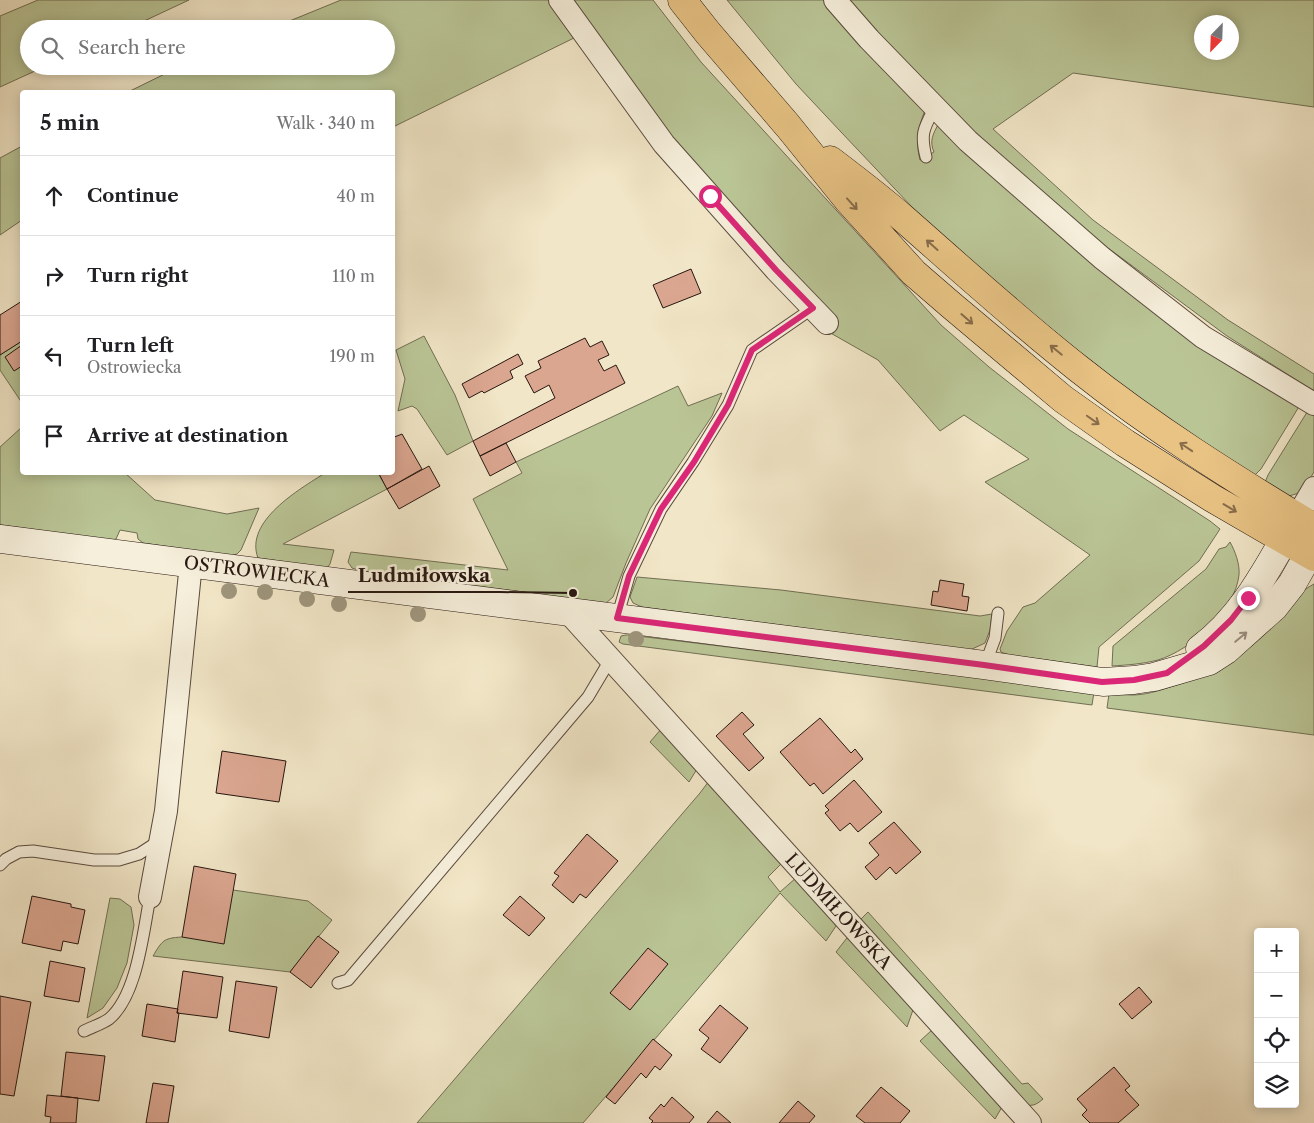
<!DOCTYPE html>
<meta charset="utf-8">
<style>
body{margin:0;font-family:"Libre Caslon Text",serif;background:#f2f2f2;color:#202124}
.controls{position:absolute;right:15px;bottom:15px;display:grid;overflow:hidden;border-radius:5px;box-shadow:0 2px 12px #0003}
.controls button{width:45px;height:45px;display:grid;place-items:center;padding:0;border:0;border-bottom:1px solid #e0e0e0;background:#fff;color:#202124;font:25px sans-serif}
.compass{position:absolute;left:1194px;top:15px;width:45px;height:45px;border-radius:50%;background:#fff;box-shadow:0 2px 12px #0003;rotate:203deg}
.stop{position:absolute;width:15px;height:15px;margin:-11px;border:4px solid #db2777;border-radius:50%;background:#fff}
.stop.end{background:#db2777;border-color:#fff;box-shadow:0 1px 5px #0008}
.list{margin:0;padding:0;list-style:none}
h2{display:flex;justify-content:space-between;align-items:center;height:65px;margin:0;padding:0 20px;font-size:21px}
h2 small{font-size:16px;font-weight:400;color:#757577}
.list li{display:grid;grid-template-columns:32px 1fr auto;gap:15px;align-items:center;box-sizing:border-box;height:80px;padding:0 20px;border-top:1px solid #e0e0e0}
.list b{display:block;font-size:19px;white-space:nowrap}
.list p{margin:0;font-size:16px;white-space:nowrap;color:#757577}
.list em{font-size:16px;font-style:normal;color:#757577}
.icon{flex:none;width:28px;height:28px;fill:none;stroke:currentColor;stroke-width:2;stroke-linecap:round;stroke-linejoin:round}
.map{position:relative;flex:none;width:1314px;height:1123px;overflow:hidden}
.search{position:absolute;background:#fff;box-shadow:0 2px 12px #0003;left:20px;top:20px;width:375px;height:55px;display:flex;align-items:center;gap:12px;box-sizing:border-box;padding:0 18px;border-radius:28px;color:#757577;font-size:19px}
.panel{position:absolute;background:#fff;box-shadow:0 2px 12px #0003;left:20px;top:90px;width:375px;height:385px;border-radius:5px}
.map>svg:first-child{display:block}
</style>
<div class="map">
<svg width="1314" height="1123" viewBox="0 0 1314 1123">
<rect width="100%" height="100%" fill="#f1e6c7"/>
<filter id="stains"><feTurbulence type="fractalNoise" baseFrequency=".004" numOctaves="4"/><feColorMatrix values="0 0 0 0 .2 0 0 0 0 .09 0 0 0 0 .02 0 0 0 .5 -.17"/></filter>
<radialGradient id="worn" r=".72"><stop offset=".6" stop-color="#630" stop-opacity="0"/><stop offset="1" stop-color="#630" stop-opacity=".3"/></radialGradient>
<path fill="#bac596" stroke="#706e53" fill-rule="evenodd" d="M38,0H189L127,29H29V66H46L0,87V16Z
M341,0H552L578,36L393,127L392,92H128L181,66H386V29H270Z
M569,0H653L701,62L941,325L989,367L1068,429L1210,521L1220,529L1199,561L1099,647L1097,667L1009,655L1001,652L1000,649L1007,631L1023,607L1035,603L1090,555L985,482L1029,459L964,415L940,431L878,360L820,327L645,105Z
M727,0H824L925,110C918,129 915,140 920,160L934,152C929,141 933,134 939,123L1300,405L1261,469L1255,475L1171,422L1110,376L971,264L912,207L841,132L796,84Z
M849,0H1314V107L1073,73L993,129L1093,220L1228,320L1314,374V391L1227,336L1104,245L995,152L872,28ZM1202,22H1232V52H1202Z
M22,146V220L0,235V158Z
M424,336L455,395L473,441L447,455L417,409L412,406L398,411L405,379L396,350Z
M22,341V403L0,370V355Z
M678,386L688,406L722,393L712,416L650,509L626,563L613,597L606,603L361,571L352,568L348,562L351,552L508,570L473,499L522,473L516,462Z
M1309,409L1314,413V472L1306,485L1299,493L1289,496L1263,487L1268,475Z
M22,427V472L125,473L155,500L227,514L259,508L241,550L237,554L231,556L143,543L138,539L137,533L120,530L116,539L111,540L0,525V447Z
M325,473H378L387,489L283,544L334,550L330,564L327,568L258,558C244,521 300,489 325,473Z
M1230,542C1235,551 1240,564 1239,575C1235,611 1191,650 1158,660C1143,664 1127,665 1112,666L1113,646L1206,569L1219,549L1226,547Z
M637,577L781,590L980,616L992,614L990,630L985,643L970,650L642,607L633,603L630,597Z
M1314,584V735L1107,708L1109,694C1117,694 1125,695 1132,695C1145,695 1158,691 1170,687C1213,675 1243,657 1274,625C1287,612 1297,592 1314,584Z
M626,635H630L1094,692L1092,705L623,644L619,642L621,636Z
M662,728L697,769L689,782L650,742Z
M709,781L782,863L768,877L780,892L797,877L838,923L826,941L780,893L583,1123H417L700,793Z
M233,890L308,901L332,920L290,972L153,956C162,941 163,938 182,937Z
M110,898L120,899L131,907L134,925L127,963L117,988L103,1008L87,1018Z
M868,912L1022,1084L1028,1083L1043,1099C1035,1106 1031,1107 1021,1103L858,922Z
M850,934L914,1007L907,1027L836,952Z
M933,1029L1002,1107L995,1119L920,1041Z"/>
<path fill="#dba690" stroke="#271610" d="M691,269L701,293L663,308L653,285Z
M22,301V341L0,355V315Z
M585,338L590,347L602,341L609,355L598,360L604,371L616,365L625,383L480,456L473,441L555,398L549,385L534,393L525,376L541,368L538,361Z
M22,345V366L14,371L5,357Z
M518,354L523,364L510,371L513,378L484,393L482,391L469,398L462,384Z
M402,434L422,469L387,489L378,472H392V438Z
M506,443L516,462L490,476L480,456Z
M429,466L440,486L399,509L387,489Z
M940,580L964,584L962,596L969,597L967,611L931,605L933,591L938,592Z
M742,712L754,725L743,734L764,758L749,771L716,736Z
M820,718L851,753L855,749L863,759L823,794L814,783L810,786L780,752Z
M222,751L286,761L279,802L216,793Z
M854,780L882,812L858,832L850,823L840,831L825,813L829,810L825,806Z
M894,822L921,852L896,874L890,867L876,880L865,867L879,855L869,843Z
M587,834L618,861L586,898L580,894L573,903L552,885L559,876L554,873Z
M194,866L236,874L224,944L182,937Z
M32,896L71,904V907L85,910L78,944L63,941L61,951L22,943Z
M520,896L545,918L529,936L503,915Z
M318,936L339,952L311,988L290,972Z
M648,948L668,964L630,1010L610,993Z
M50,961L85,968L79,1002L44,996Z
M183,971L223,977L217,1018L177,1013Z
M236,981L277,987L269,1038L229,1031Z
M1139,987L1152,1002L1132,1019L1119,1004Z
M0,996L31,1002L14,1096L0,1094Z
M147,1004L178,1009L177,1013H179L175,1042L142,1036Z
M720,1005L748,1028L720,1063L701,1049L709,1038L699,1030Z
M653,1039L672,1055L660,1070L655,1066L646,1078L641,1073L615,1104L606,1097Z
M66,1052L105,1056L99,1101L61,1096Z
M1114,1067L1130,1086L1125,1090L1139,1105L1118,1123H1090L1082,1115L1087,1110L1077,1099Z
M153,1083L174,1086L168,1123H146Z
M881,1087L910,1111L900,1123H865L856,1116Z
M47,1095L78,1098L76,1123H50L51,1117L45,1116Z
M672,1097L694,1117L689,1123H651L653,1121L649,1118L661,1104L664,1107Z
M798,1101L815,1116L809,1123H779Z
M717,1111L731,1123H707Z"/>
<g fill="none" stroke-linecap="round" stroke-linejoin="round">
<defs>
<path id="lane" d="M926,157C920,133 924,128 935,107
M617,618L629,576L661,509L693,462L728,405L752,350L813,308
M985,665L995,638L998,613
M0,865L6,859L19,852L33,851L94,860H119L139,854L159,841
M338,983L348,980L588,697L610,660
M84,1031C92,1027 102,1024 109,1019C137,996 143,933 150,897"/>
<g id="street">
<path d="M560,0L664,144L776,270L827,323"/>
<path d="M835,0L869,39L968,141L1102,258L1203,337L1314,404"/>
<path d="M1297,517L1314,488"/>
<path id="s1" d="M567,611L1030,1123"/>
<path d="M150,897L166,811L191,563"/>
</g>
<g id="secondary">
<path id="s2" d="M0,539L984,665L1103,682L1134,680L1154,677L1209,661L1226,650L1274,607L1292,584L1314,545"/>
<path d="M1200,649C1244,617 1269,565 1296,519"/>
</g>
<path id="primary" d="M682,0L708,33L788,126L847,199L914,273L951,305L1063,399L1125,443L1212,498L1314,557
M830,160C855,179 880,198 904,219C962,270 1018,321 1079,369C1153,428 1233,478 1314,527"/>
</defs>
<use href="#lane" stroke="#5a4a3e" stroke-width="13"/>
<use href="#street" stroke="#5a4a3e" stroke-width="24"/>
<use href="#secondary" stroke="#271610" stroke-width="29"/>
<use href="#primary" stroke="#271610" stroke-width="29"/>
<use href="#lane" stroke="#f6efdb" stroke-width="11"/>
<use href="#street" stroke="#f6efdb" stroke-width="22"/>
<use href="#secondary" stroke="#f6efdb" stroke-width="28"/>
<use href="#primary" stroke="#e8c384" stroke-width="28"/>
</g>
<g fill="#9e957c">
<circle cx="229" cy="591" r="8"/>
<circle cx="265" cy="592" r="8"/>
<circle cx="307" cy="599" r="8"/>
<circle cx="339" cy="604" r="8"/>
<circle cx="418" cy="614" r="8"/>
<circle cx="636" cy="639" r="8"/>
</g>
<defs><path id="oneway-shaft" d="M-6 0H5M1.5-3L5.5 0L1.5 3" fill="none" stroke-width="1.6" stroke-linecap="round" stroke-linejoin="round" transform="scale(1.25)"/></defs>
<g stroke="#886c4a">
<use href="#oneway-shaft" transform="translate(852 204) rotate(48)"/>
<use href="#oneway-shaft" transform="translate(932 245) rotate(-138)"/>
<use href="#oneway-shaft" transform="translate(967 319) rotate(41)"/>
<use href="#oneway-shaft" transform="translate(1056 350) rotate(-141)"/>
<use href="#oneway-shaft" transform="translate(1093 420) rotate(35)"/>
<use href="#oneway-shaft" transform="translate(1186 447) rotate(-146)"/>
<use href="#oneway-shaft" transform="translate(1230 508) rotate(31)"/>
</g>
<use stroke="#998d80" href="#oneway-shaft" transform="translate(1241 637) rotate(-40)"/>
<g fill="none" stroke-linecap="round" stroke-linejoin="round">
<path stroke="#db2777" stroke-width="6" d="M710,196L776,270L813,308L752,350L728,405L694,462L661,509L629,576L617,618L984,665L1102,682L1134,680L1167,673L1204,646L1231,620L1248,598"/>
</g>
<g text-anchor="middle" dominant-baseline="central" stroke-width="5" stroke-linejoin="round" paint-order="stroke">
<g font-size="18" fill="#271610" stroke="#f6efdb">
<text stroke="none"><textPath href="#s2" startOffset="259">OSTROWIECKA</textPath></text>
<text stroke="none"><textPath href="#s1" startOffset="405">LUDMIŁOWSKA</textPath></text>
</g>
</g>
<path fill="none" stroke="#271610" stroke-width="2" d="M573 593L500 592H348"/>
<circle fill="#271610" stroke="#f6efdb" stroke-width="2" cx="573" cy="593" r="5"/>
<g font-size="19" text-anchor="middle" font-weight="bold" fill="#271610" stroke="#f6efdb" stroke-width="5" stroke-linejoin="round" paint-order="stroke">
<text x="424" y="582">Ludmiłowska</text>
</g>
<rect width="100%" height="100%" filter="url(#stains)"/>
<rect width="100%" height="100%" fill="url(#worn)"/>
</svg>
<div class="controls">
<button>+</button>
<button>−</button>
<button><svg class="icon" aria-label="locate" viewBox="0 0 24 24"><circle cx="12" cy="12" r="6"/><path d="M12 2v4M12 18v4M2 12h4M18 12h4"/></svg></button>
<button><svg class="icon" aria-label="layers" viewBox="0 0 24 24"><path d="M12 4l9 5-9 5-9-5zM3 14l9 5 9-5"/></svg></button>
</div>
<svg class="compass" viewBox="-18 -18 36 36"><path d="M0-13l5 13h-10z" fill="#e53935"/><path d="M0 13l5-13h-10z" fill="#757577"/></svg>
<div class="stop" style="left:710px;top:196px"></div>
<div class="stop end" style="left:1248px;top:598px"></div>
<div class="search"><svg class="icon" aria-label="search" viewBox="0 0 24 24"><circle cx="10" cy="10" r="6"/><path d="M15 15l6 6"/></svg>Search here</div>
<section class="panel">
<h2>5 min<small>Walk · 340 m</small></h2>
<ul class="list">
<li><svg class="icon" aria-label="ahead" viewBox="0 0 24 24"><path d="M12 20V5M6 11l6-6 6 6"/></svg><div><b>Continue</b></div><em>40 m</em></li>
<li><svg class="icon" aria-label="right" viewBox="0 0 24 24"><path d="M7 20v-9h11M14 6l5 5-5 5"/></svg><div><b>Turn right</b></div><em>110 m</em></li>
<li><svg class="icon" aria-label="left" viewBox="0 0 24 24"><path d="M17 20v-9H6M10 6l-5 5 5 5"/></svg><div><b>Turn left</b><p>Ostrowiecka</p></div><em>190 m</em></li>
<li><svg class="icon" aria-label="arrive" viewBox="0 0 24 24"><path d="M6 21V4h12l-3 4 3 4H6"/></svg><div><b>Arrive at destination</b></div></li>
</ul>
</section>
</div>
